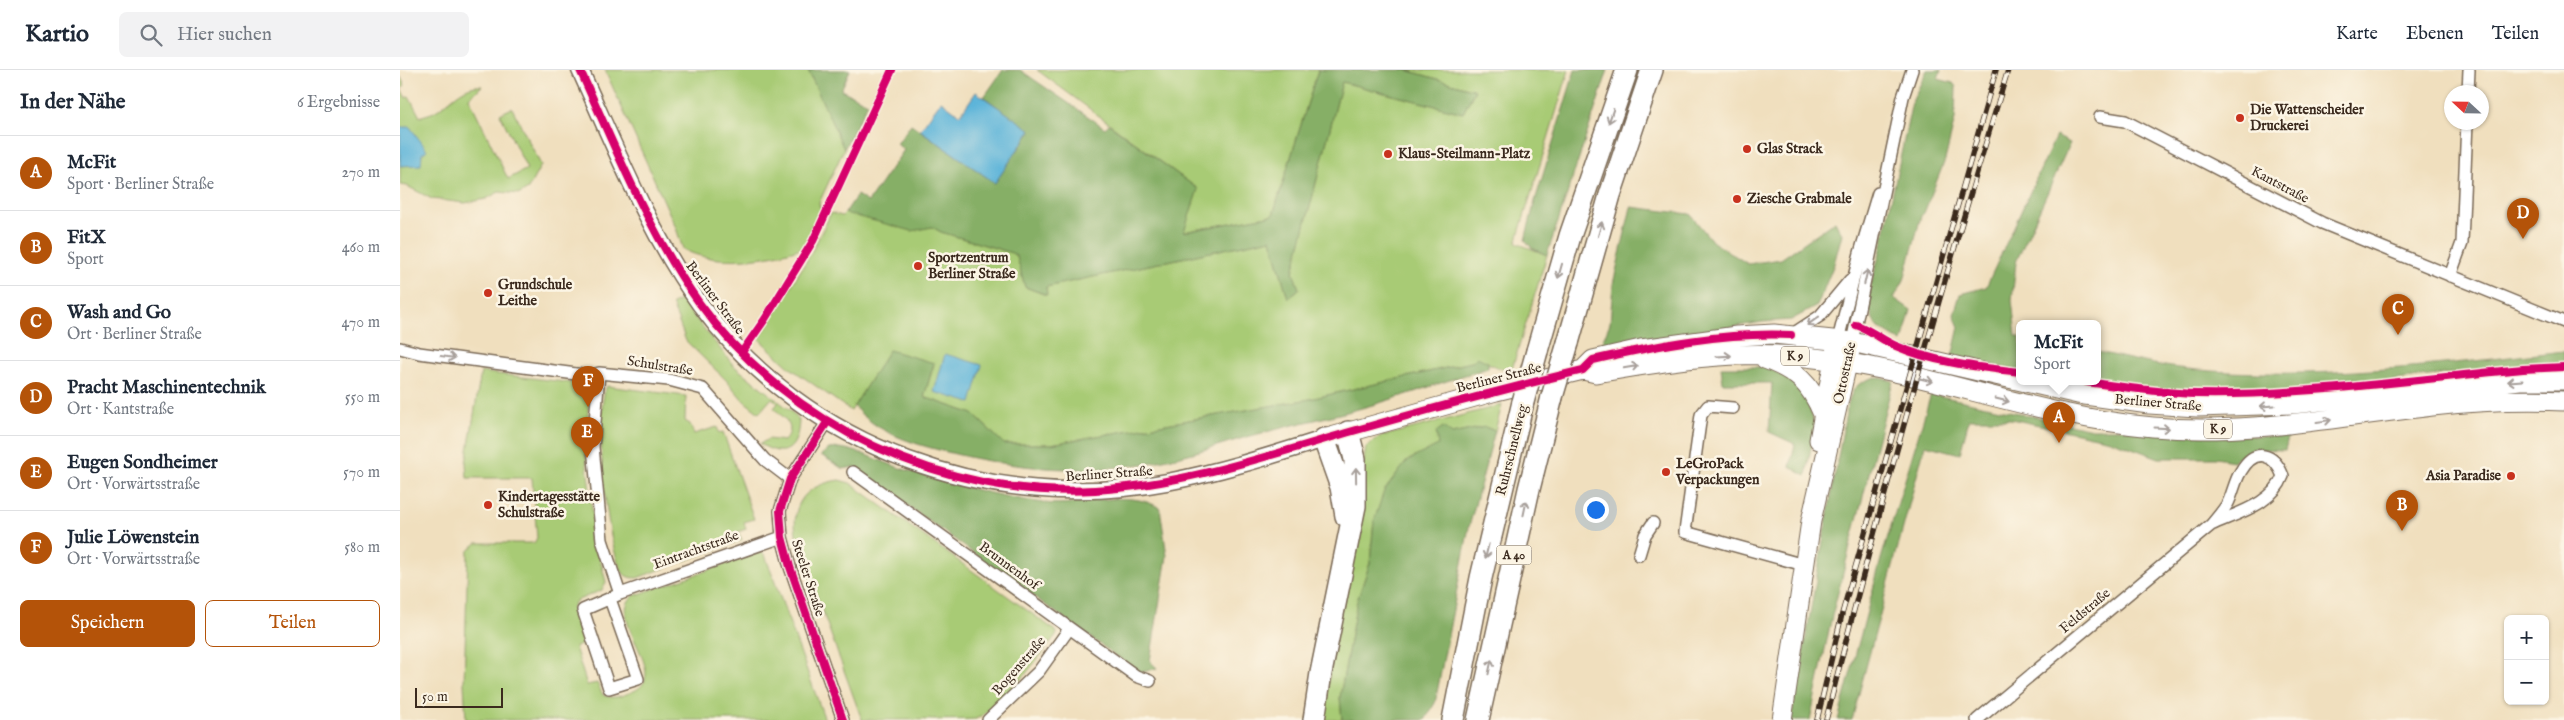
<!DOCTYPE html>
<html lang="de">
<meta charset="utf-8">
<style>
body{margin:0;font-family:"IM FELL English",serif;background:#f2f2f3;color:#1f2937}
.controls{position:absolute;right:15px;bottom:15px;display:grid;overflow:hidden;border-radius:8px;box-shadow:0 1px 4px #0004}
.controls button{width:45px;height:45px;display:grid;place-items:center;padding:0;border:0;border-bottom:1px solid #e0e1e3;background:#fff;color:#1f2937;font:25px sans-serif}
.compass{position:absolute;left:2044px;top:15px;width:45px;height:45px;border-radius:50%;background:#fff;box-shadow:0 1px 4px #0004;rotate:292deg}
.scale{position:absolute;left:15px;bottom:12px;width:88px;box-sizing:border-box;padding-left:5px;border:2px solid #3b2a1e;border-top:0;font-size:14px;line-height:18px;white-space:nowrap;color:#3b2a1e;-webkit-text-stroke:4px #fcf5e5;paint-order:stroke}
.you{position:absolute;left:1195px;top:439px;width:18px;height:18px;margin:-12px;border:4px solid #fff;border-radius:50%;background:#1a73e8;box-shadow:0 0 0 8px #1a73e833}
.badge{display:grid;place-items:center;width:32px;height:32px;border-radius:50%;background:#b45309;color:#fff;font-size:16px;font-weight:700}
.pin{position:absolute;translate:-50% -41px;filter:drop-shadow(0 1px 2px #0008)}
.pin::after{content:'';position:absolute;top:26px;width:18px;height:15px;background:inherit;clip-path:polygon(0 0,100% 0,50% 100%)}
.popup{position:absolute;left:1616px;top:250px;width:85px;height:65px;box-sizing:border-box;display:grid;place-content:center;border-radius:8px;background:#fff;filter:drop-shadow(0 1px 4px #0005);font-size:16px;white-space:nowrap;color:#747a83}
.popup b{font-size:19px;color:#1f2937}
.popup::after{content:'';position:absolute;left:50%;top:100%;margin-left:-10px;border:10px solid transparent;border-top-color:#fff}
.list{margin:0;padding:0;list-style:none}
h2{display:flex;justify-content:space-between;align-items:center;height:65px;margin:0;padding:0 20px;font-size:21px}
h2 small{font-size:16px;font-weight:400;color:#747a83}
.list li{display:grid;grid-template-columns:32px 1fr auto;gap:15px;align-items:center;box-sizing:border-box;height:75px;padding:0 20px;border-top:1px solid #e0e1e3}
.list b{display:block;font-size:19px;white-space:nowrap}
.list p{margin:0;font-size:16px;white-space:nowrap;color:#747a83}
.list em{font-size:16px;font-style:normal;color:#747a83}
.actions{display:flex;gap:10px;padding:15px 20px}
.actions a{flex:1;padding:11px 0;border:1px solid #b45309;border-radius:8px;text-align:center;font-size:18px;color:#b45309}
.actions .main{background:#b45309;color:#fff}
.icon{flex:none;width:28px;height:28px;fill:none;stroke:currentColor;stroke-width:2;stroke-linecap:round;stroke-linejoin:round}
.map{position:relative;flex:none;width:2164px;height:650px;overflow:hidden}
header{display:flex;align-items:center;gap:30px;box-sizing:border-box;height:70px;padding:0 25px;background:#fff;border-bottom:1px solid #e0e1e3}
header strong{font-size:24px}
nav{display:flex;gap:28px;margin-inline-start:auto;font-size:18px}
.search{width:350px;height:45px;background:#f2f2f3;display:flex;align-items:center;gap:12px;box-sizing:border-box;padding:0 18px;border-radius:8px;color:#747a83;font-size:19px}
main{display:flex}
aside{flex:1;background:#fff}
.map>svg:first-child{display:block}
</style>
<header>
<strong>Kartio</strong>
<div class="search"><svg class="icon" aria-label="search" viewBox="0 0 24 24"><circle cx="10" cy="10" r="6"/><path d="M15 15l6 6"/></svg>Hier suchen</div>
<nav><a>Karte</a><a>Ebenen</a><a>Teilen</a></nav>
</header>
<main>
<aside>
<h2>In der Nähe<small>6 Ergebnisse</small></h2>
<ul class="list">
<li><span class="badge">A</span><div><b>McFit</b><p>Sport · Berliner Straße</p></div><em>270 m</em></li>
<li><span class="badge">B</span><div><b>FitX</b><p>Sport</p></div><em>460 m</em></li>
<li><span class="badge">C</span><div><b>Wash and Go</b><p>Ort · Berliner Straße</p></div><em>470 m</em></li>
<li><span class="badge">D</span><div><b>Pracht Maschinentechnik</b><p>Ort · Kantstraße</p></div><em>550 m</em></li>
<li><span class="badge">E</span><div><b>Eugen Sondheimer</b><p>Ort · Vorwärtsstraße</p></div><em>570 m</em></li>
<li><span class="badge">F</span><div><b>Julie Löwenstein</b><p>Ort · Vorwärtsstraße</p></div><em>580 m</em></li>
</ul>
<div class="actions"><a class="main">Speichern</a><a>Teilen</a></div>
</aside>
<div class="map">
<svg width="2164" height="650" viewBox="0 0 2164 650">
<rect width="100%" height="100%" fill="#fcf5e5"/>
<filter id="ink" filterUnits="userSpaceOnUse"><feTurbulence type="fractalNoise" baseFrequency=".02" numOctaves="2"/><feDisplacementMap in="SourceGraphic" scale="10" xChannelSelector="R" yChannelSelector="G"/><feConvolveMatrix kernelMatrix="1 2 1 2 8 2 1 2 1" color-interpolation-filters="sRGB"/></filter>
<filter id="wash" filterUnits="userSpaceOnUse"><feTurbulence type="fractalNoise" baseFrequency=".0096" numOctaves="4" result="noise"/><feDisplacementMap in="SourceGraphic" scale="20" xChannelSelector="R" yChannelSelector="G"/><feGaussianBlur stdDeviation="1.12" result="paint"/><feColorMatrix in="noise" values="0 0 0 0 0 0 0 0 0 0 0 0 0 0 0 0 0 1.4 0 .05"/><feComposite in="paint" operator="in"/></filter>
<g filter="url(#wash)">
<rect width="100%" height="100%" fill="#f0dfbe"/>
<path fill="#a8cb74" stroke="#727a49" d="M205,0H408L444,79L419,133L421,141L404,177C371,189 314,197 283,179L276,158Z
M637,0H918L873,145L783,162L798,119Z
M1006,0H1169L1116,173L1147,185L1112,299L1099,298L1077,288L1072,292L910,329L651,374H604L573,344L524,327L534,294L489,280L451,341L389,297L359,269L410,185L431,143L442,146L445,143L532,157L541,162L612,183L617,187L625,217L646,225V217L871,169L888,228L899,219L893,202L942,12L1063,43L1075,20Z
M0,6L5,16L1,19L6,28L9,26L20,47C24,45 30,44 34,42C50,33 62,14 82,16L69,28L108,109L127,99L100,44L112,38L141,95L128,119L120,124L99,122L86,129L65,133L32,129L7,116L0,115Z
M281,230L334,296L391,341L399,350C398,378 387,390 360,374L368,369L384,371C398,356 384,349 374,338L378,333L372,328L359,343L344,331L326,310L286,271L272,234Z
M81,302L190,315L185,378L196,473L206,512L202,520L176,531L172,538L184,574L175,577L187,615L197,613L203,625C213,629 219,627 229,623C277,607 204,551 233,526L361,482L365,485L425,650H66L64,613L68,482L76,473H134L137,468L132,408H67L66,393Z
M207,316L286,326L285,351L290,354L294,364L317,357L319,363L323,362L354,449L344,452L346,459L338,462L342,470L237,508C231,508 226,507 223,503C206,478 193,341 207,316Z
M1102,335L1095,361L1085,357L1052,364L1039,375L1007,391L974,451L970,493L957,531L940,627L942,650H922L966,377L979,367Z
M439,410L450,413L656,561L657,564C635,591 608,632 576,649C568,650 479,650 462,650L398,474C389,438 401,416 439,410Z"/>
<path fill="#86af66" stroke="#606c42" d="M408,0H450L441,20L468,33L444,79Z
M603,0H620L705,58L709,54L798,119L784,162L873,145L918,0H1006L1075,20L1063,43L942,12L893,202L899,219L888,228L871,169L646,217L647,225L625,217L617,187L612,183L541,162L532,157L512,161L445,143L457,125L468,132L504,80L497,74L511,54L595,113L631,61L584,27Z
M1175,0H1208L1147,185L1132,178L1125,170L1135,131Z
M1527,0H1541L1538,9L1553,13L1556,17L1555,49L1545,90L1524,143L1521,146L1504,210L1494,228L1511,240L1502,272L1476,256L1466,232L1481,179L1512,32Z
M1656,66L1670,73L1616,192L1612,230L1616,266L1620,267V301L1552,287L1559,257L1554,245L1560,224L1586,217Z
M1231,137L1290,144L1313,172L1348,194L1381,189L1435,151L1442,164L1434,194L1417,236L1391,250L1363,252L1249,270L1201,275L1210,253L1213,214Z
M489,280L534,293L524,327L573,344L604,374H651L910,329L1072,292L1077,287L1088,292V298C1050,309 1014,323 976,334C940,345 903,352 866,362C833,370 801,382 768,389C695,406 619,400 547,382C514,374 476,363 454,336Z
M2164,281V293L2085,299L1933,318L1795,328L1683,312H1698V282C1727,288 1757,296 1787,299C1915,311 2037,295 2164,281Z
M1321,297H1368L1404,320L1415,355L1406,406L1390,397L1395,374L1369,362L1372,313H1323Z
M1476,307L1493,311L1432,546L1410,650H1391L1447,337C1453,317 1456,313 1476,307Z
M1531,324L1692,359H1724L1772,364L1888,367L1885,380L1851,379L1834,391L1815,388H1759L1710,370L1611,349H1569L1560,384L1525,375L1452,650H1438L1481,489Z
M1043,357L1052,364L1085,357L1095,361L1069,457L1035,633L1025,650H942L940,627L957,531L970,493L974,451L984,421L1007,391L1038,375L1036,362Z
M439,378C455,379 483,392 500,398C548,413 595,426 644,433C681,438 726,417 760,438L767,486L750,591L757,598L740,603L454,397L443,399L421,385L429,379Z"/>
<path fill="#5cb4d9" stroke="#4c6f7c" d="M576,22L631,60L595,113L520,60L541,31L560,45Z
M0,57H10L27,80L22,84L21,95L0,96Z
M545,284L582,295L571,333L534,322Z"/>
</g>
<g filter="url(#ink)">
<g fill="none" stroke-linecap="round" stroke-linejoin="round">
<defs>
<path id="minor" d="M2068,22L2069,0
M1700,47L1725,51L1922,153L2164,252
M2050,206L2062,173L2067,52
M1391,265L1420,246L1450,210
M1438,270L1460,183L1478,123
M1452,272L1503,27L1512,0
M0,278L19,283L191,306L199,303L269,310L303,319L365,390L390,409
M199,303L193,377L202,470L220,524
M1333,338L1308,336L1301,345L1285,462L1404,495
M428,351L390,409L380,441L382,467L390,497L443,650
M453,402L736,606L750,611
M1239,485L1245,465L1253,453
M210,529L238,609L209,618L183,540L220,524L382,467
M588,650L639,601L669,559
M1577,650L1811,455C1817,448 1823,441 1828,433C1833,423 1835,410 1841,401C1855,377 1874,383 1883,406C1873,434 1837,443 1811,455"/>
<path id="secondary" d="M180,0C216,79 249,163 300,234C405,379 593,445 767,412C820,402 873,385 924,369"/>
<path id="primary" d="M1365,289C1397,301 1410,313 1423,344
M1183,300L1193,290L1241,279L1337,266L1374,264L1452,272L1678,324L1749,334L1797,337L1892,334L2120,310H2164
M924,369L1096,321L1183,300L1196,303C1265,291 1336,279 1406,287C1523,299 1635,347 1753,357C1847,365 1938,347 2032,336C2076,331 2120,329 2164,331
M1419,370L1436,279
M1382,650L1411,451L1450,281"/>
<path id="motorway" d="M1168,273L1210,125L1252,0
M1137,281L1170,166L1227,0
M924,369L941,417L946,446
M914,650L921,603L955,436V389L948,362
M1053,650L1081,508L1123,332
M1078,650L1129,419L1152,327"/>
</defs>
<use href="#minor" stroke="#7a6956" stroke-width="14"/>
<use href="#secondary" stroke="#7a6956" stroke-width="19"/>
<use href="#primary" stroke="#7a6956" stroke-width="21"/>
<use href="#motorway" stroke="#7a6956" stroke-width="24"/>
<use href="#minor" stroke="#fff" stroke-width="11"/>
<use href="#secondary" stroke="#fff" stroke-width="16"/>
<use href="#primary" stroke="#fff" stroke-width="19"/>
<use href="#motorway" stroke="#fff" stroke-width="21"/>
<defs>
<path id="rail" d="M1417,650L1442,544L1596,0
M1426,650C1480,432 1542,215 1608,0"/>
</defs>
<use href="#rail" stroke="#3b2a1e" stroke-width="5.5"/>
<use href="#rail" stroke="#fcf5e5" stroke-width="4" stroke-dasharray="11" stroke-linecap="butt"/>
<defs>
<path id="motorway-bridge" d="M1152,327L1168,273
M1123,332L1137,281"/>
</defs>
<use href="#motorway-bridge" stroke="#7a6956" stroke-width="24" stroke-linecap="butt"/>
<use href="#motorway-bridge" stroke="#fff" stroke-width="21"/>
<defs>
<path id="cycleway" d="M180,0C216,79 249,163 300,234C389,356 544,429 695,420C782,415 864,387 946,363C1025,340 1104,319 1183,300L1193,290C1258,275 1324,262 1391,265
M1456,255C1470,259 1481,270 1496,276C1535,293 1578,297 1620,302
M342,282L365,249L413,171L492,0
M1687,312C1723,317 1760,323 1797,324C1905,326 2015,309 2123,299L2164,297
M428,351L390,409L380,441L382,467L390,497L443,650"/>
</defs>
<use href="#cycleway" stroke="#fcf5e5" stroke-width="11"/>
<use href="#cycleway" stroke="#d6006c" stroke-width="8"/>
</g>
<defs><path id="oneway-shaft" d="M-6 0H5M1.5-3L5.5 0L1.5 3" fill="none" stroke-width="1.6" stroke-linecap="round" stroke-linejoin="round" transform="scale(1.25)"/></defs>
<g stroke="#a79f9a">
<use href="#oneway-shaft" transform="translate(1211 46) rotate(109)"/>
<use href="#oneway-shaft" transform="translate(1200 159) rotate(-74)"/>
<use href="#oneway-shaft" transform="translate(1160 201) rotate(106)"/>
<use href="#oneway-shaft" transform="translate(1466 207) rotate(-77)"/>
<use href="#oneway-shaft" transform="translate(1413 251) rotate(144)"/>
<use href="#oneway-shaft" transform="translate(1324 286) rotate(-3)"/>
<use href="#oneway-shaft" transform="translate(48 287) rotate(8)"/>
<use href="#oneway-shaft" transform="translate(1231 297) rotate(-10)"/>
<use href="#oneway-shaft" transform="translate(1526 310) rotate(14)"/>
<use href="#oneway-shaft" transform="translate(2115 311) rotate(176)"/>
<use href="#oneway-shaft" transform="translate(1602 330) rotate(14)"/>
<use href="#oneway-shaft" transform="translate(1867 336) rotate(176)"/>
<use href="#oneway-shaft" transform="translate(1924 351) rotate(-8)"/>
<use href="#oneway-shaft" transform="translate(1762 358) rotate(3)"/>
<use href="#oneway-shaft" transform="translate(956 405) rotate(-91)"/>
<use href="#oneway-shaft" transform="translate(1125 438) rotate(-78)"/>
<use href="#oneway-shaft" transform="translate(1087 481) rotate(103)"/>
<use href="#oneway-shaft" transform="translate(1090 597) rotate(-78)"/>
</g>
</g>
<g fill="#c8321e" stroke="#fcf5e5" stroke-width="2">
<circle cx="1840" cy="48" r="5"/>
<circle cx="1347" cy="79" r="5"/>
<circle cx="988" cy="84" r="5"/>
<circle cx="1337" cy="129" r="5"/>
<circle cx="518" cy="196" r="5"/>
<circle cx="88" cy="223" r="5"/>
<circle cx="1266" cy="402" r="5"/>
<circle cx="2111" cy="406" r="5"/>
<circle cx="88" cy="435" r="5"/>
</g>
<g text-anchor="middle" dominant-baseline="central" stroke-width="5" stroke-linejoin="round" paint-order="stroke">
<g fill="#fcf5e5" stroke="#75675a" stroke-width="1">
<rect x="1381" y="276.5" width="28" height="19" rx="4"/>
<rect x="1804" y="349.5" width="28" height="19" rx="4"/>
<rect x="1096.5" y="475.5" width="35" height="19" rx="4"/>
</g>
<g font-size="12" font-weight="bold" fill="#3b2a1e">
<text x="1395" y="286">K 9</text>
<text x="1818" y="359">K 9</text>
<text x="1114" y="485">A 40</text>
</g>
<g font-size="14" font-weight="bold" fill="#3b2a1e" stroke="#fcf5e5" text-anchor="start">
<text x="1850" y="40">Die Wattenscheider<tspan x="1850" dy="16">Druckerei</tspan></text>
<text x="1357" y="79">Glas Strack</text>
<text x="998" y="84">Klaus-Steilmann-Platz</text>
<text x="1347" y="129">Ziesche Grabmale</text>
<text x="528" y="188">Sportzentrum<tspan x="528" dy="16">Berliner Straße</tspan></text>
<text x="98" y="215">Grundschule<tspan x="98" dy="16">Leithe</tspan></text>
<text x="1276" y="394">LeGroPack<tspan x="1276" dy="16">Verpackungen</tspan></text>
<text x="2101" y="406" text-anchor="end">Asia Paradise</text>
<text x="98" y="427">Kindertagesstätte<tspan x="98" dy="16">Schulstraße</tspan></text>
</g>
<g font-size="14" fill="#3b2a1e" stroke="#fcf5e5">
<text transform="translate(1880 115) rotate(28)">Kantstraße</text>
<text transform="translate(315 228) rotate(53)">Berliner Straße</text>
<text transform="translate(260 296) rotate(9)">Schulstraße</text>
<text transform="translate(1445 303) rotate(-78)">Ottostraße</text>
<text transform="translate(1099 308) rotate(-14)">Berliner Straße</text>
<text transform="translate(1758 333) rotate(5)">Berliner Straße</text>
<text transform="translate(1112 380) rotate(-76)">Ruhrschnellweg</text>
<text transform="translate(709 404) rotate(-4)">Berliner Straße</text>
<text transform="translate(296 480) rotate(-20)">Eintrachtstraße</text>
<text transform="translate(609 496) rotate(36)">Brunnenhof</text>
<text transform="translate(408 508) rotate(72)">Steeler Straße</text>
<text transform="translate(1685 541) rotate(-40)">Feldstraße</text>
<text transform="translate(619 596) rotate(-49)">Bogenstraße</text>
</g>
</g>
</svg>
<div class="controls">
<button>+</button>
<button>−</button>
</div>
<svg class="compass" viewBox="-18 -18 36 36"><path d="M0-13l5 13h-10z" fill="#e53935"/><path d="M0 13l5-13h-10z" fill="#747a83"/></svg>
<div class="scale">50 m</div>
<div class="you"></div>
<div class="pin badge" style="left:1659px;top:373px">A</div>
<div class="popup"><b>McFit</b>Sport</div>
<div class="pin badge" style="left:2002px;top:461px">B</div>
<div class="pin badge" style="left:1998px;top:265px">C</div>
<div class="pin badge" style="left:2123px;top:169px">D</div>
<div class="pin badge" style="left:187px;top:388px">E</div>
<div class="pin badge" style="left:188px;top:337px">F</div>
</div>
</main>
